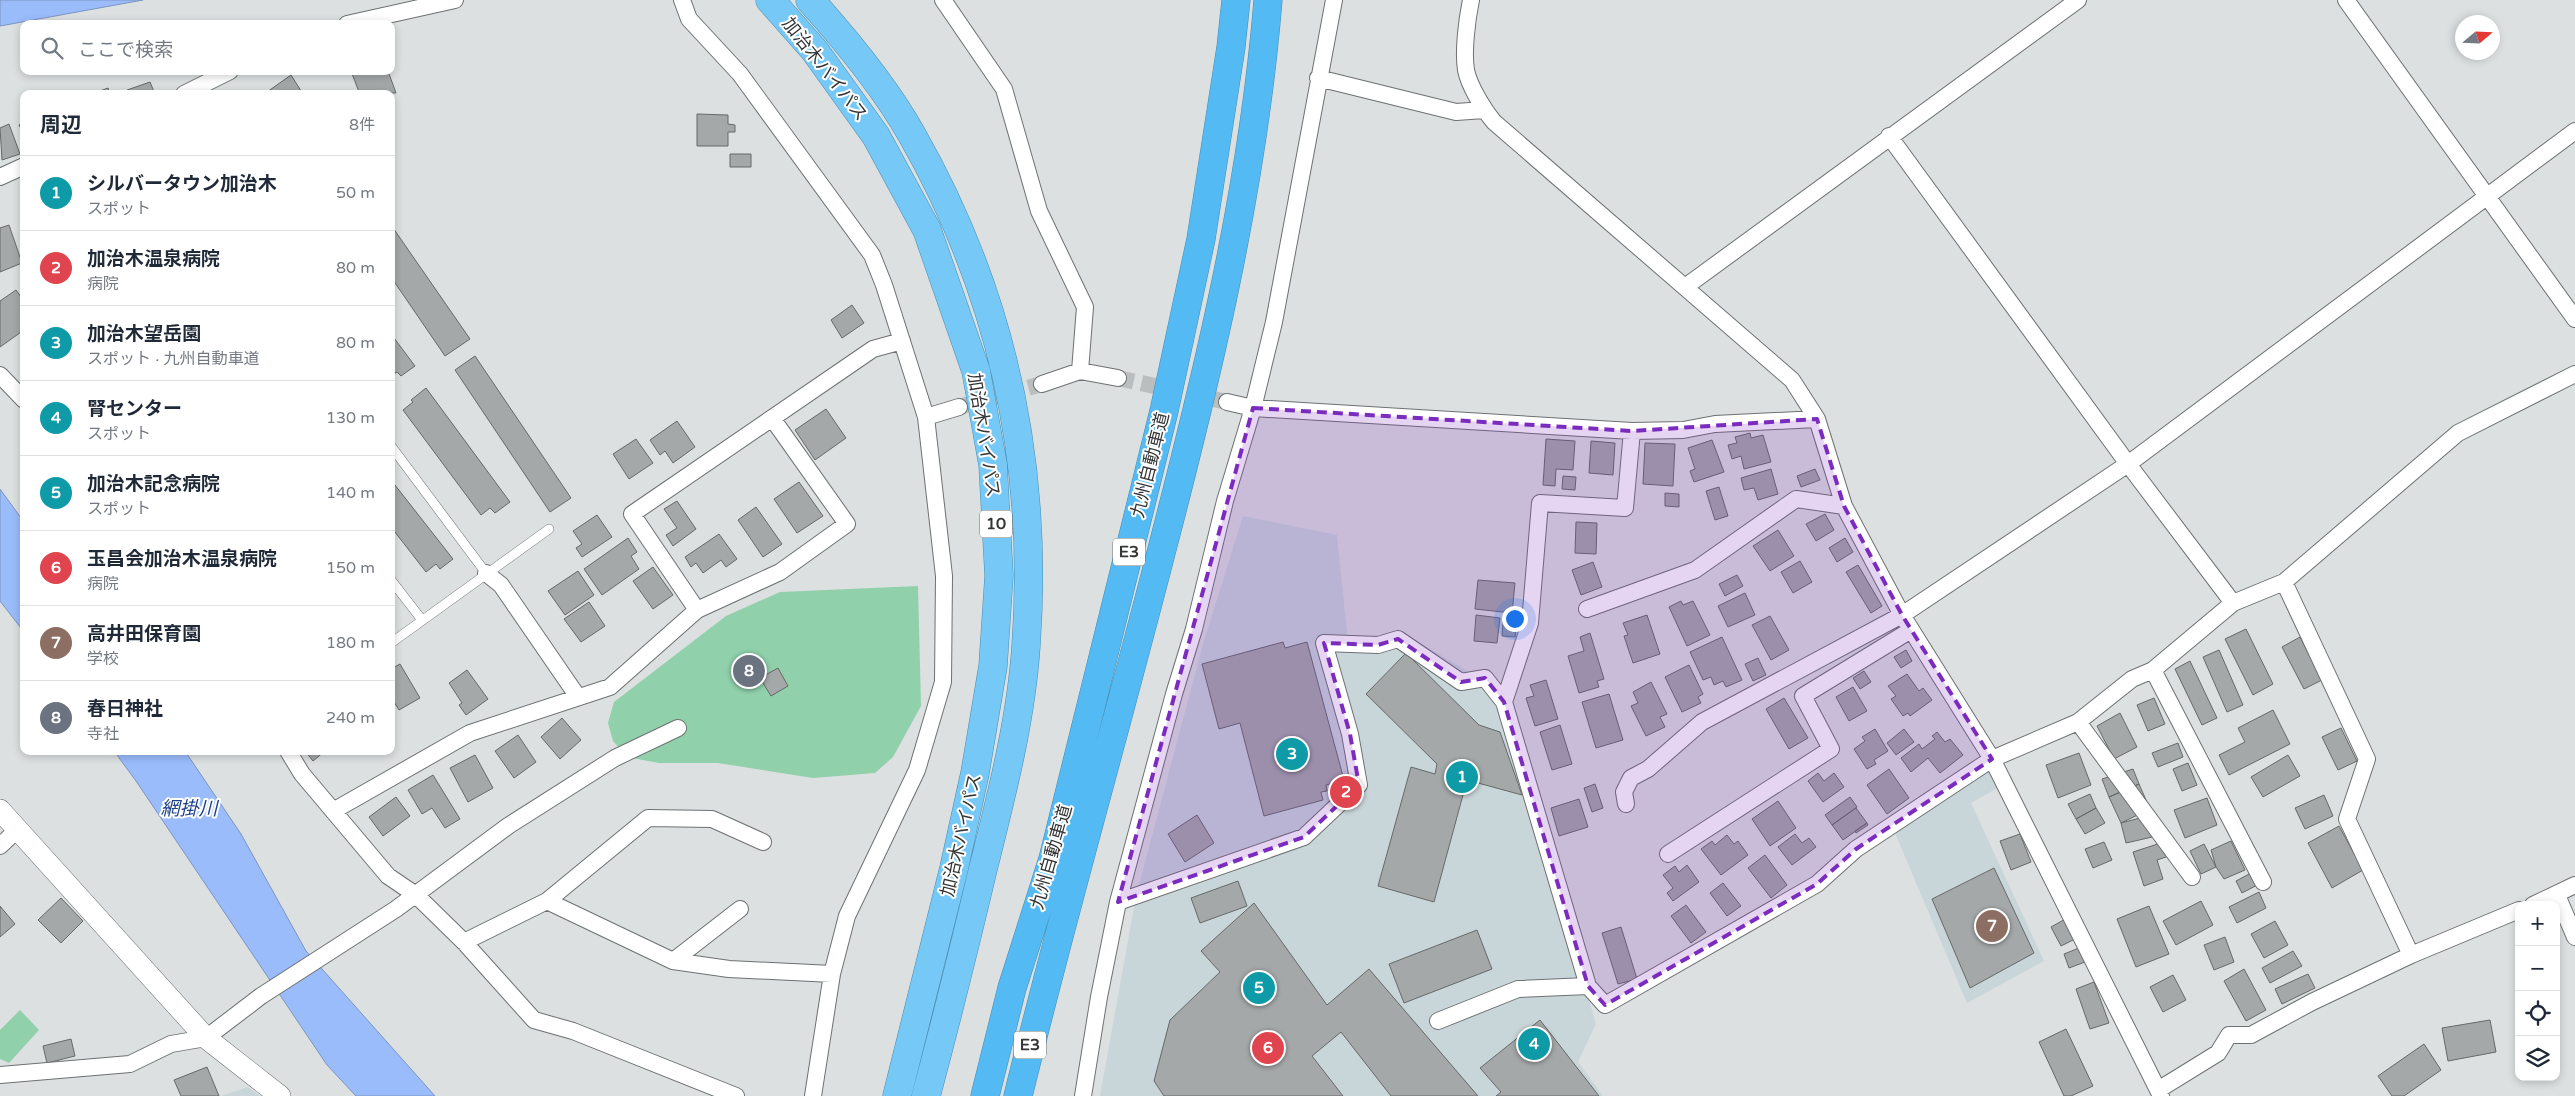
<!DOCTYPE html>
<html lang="ja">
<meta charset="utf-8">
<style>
body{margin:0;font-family:"Varela Round","Noto Sans JP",sans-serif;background:#f6f6f7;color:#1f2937}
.controls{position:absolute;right:15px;bottom:15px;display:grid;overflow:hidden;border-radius:10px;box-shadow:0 2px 8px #0003}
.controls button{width:45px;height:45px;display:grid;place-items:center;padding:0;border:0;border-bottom:1px solid #e0e1e3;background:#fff;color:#1f2937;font:25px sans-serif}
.compass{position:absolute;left:2455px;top:15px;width:45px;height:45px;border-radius:50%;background:#fff;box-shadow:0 2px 8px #0003;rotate:71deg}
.you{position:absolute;left:1514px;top:618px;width:18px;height:18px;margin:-12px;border:4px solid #fff;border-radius:50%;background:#1a73e8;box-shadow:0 0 0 8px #1a73e833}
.badge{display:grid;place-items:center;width:32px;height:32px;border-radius:50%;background:#b45309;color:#fff;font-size:16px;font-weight:700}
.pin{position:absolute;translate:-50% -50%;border:2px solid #fff;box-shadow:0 1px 5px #0006}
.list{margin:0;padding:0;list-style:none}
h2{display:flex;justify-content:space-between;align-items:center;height:65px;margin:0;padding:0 20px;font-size:21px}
h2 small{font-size:16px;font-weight:400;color:#747a83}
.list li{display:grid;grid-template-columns:32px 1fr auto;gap:15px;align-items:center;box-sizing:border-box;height:75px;padding:0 20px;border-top:1px solid #e0e1e3}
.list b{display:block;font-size:19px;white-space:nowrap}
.list p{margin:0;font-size:16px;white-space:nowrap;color:#747a83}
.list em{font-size:16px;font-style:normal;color:#747a83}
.icon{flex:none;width:28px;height:28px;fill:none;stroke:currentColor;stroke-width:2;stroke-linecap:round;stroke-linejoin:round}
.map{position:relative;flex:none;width:2575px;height:1096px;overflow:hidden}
.search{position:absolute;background:#fff;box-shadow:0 2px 8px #0003;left:20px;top:20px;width:375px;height:55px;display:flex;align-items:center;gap:12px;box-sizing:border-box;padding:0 18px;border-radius:10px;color:#747a83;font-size:19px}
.panel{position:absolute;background:#fff;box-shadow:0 2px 8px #0003;left:20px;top:90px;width:375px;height:665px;border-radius:10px}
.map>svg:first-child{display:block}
</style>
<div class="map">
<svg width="2575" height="1096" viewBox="0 0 2575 1096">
<rect width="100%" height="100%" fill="#dce0e0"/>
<path fill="#c9d6d9" d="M1243,516L1337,535L1348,643L1415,640L1498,689L1596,1024L1578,1062L1603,1096H1100L1136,896L1203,644Z
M1989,761L2001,786L1971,803L2044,961L1967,1003L1892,826Z
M248,1087L260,1096H221Z"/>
<path fill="#90d0ab" d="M918,586L921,706L893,757L875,773L813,778L718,763H659L627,757L613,741L608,723L614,702L726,616L780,592Z
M20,1010L39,1030L9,1063L0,1059V1030Z"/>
<path fill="#9abcfb" stroke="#7c94c0" d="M0,0H143L0,26Z
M0,489L24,522V632L0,601Z
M114,751H185L241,834L306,951L435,1096H356L327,1065L136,781Z"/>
<path fill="#a4a8a8" stroke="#666968" d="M351,71H388L396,93L359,92Z
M291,75L303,94H268L267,92Z
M150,82L155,94H128L127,90Z
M108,88L110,94H92Z
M697,114L728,115V124L735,125V132H728V146H697Z
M24,122V134L19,125Z
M9,124L20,154L2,160L0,128Z
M730,154H751V167H730Z
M9,225L22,263L0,272V228Z
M391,225L470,339L445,356L391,277Z
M16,290L24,301V330L0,347V301Z
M852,305L864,323L842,338L831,320Z
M391,334L415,366L401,376L397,372L391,376Z
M475,356L571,498L550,512L455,370Z
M426,388L510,502L495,513L490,508L481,515L403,410L413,402L411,400Z
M826,409L846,438L815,460L795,430Z
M677,421L695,447L673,463L665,451L660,455L650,440Z
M1750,433L1751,438L1763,435L1771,462L1744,469L1741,456L1732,459L1728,445L1737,443L1735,437Z
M636,439L653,463L629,479L613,454Z
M1546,439L1575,441L1573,470L1556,469L1555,486L1543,485Z
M1712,440L1724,472L1694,482L1690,471L1695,469L1688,448Z
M1591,441L1615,443L1613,475L1589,473Z
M1645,443L1675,444L1673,486L1643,484Z
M1771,469L1778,494L1758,500L1754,488L1744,490L1741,478Z
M1815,469L1820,480L1801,487L1797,476Z
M1563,476L1576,477L1575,490L1562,489Z
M391,480L453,559L440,569L436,564L426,572L391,527Z
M799,482L823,516L797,533L774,499Z
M1719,487L1728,516L1715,520L1706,491Z
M1665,493L1679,494V507L1665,506Z
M677,501L696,529L673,546L666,535L677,528L664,509Z
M756,507L782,544L763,557L738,520Z
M1825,514L1834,530L1816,541L1806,524Z
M597,515L612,537L582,557L576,548L582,544L573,531Z
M1576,522L1597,523L1596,554L1575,553Z
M1778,530L1794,556L1770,571L1753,546Z
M719,534L737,559L726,567L721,560L703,573L696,563L691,567L685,557Z
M628,538L637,552L631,556L639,569L602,595L584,569Z
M1845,538L1853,552L1837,562L1829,548Z
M1800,561L1812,582L1793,593L1781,572Z
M1593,562L1602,587L1581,595L1572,570Z
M1858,565L1882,606L1871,613L1846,572Z
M653,567L673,595L653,609L633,581Z
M578,571L594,595L565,615L548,591Z
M1737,575L1743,586L1725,596L1719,584Z
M1478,580L1515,583L1512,613L1475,609Z
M1745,593L1755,615L1728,627L1718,606Z
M1681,601L1683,605L1693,601L1710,635L1687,646L1669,607Z
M589,602L605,626L581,642L564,619Z
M1476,615L1500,618L1497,643L1474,641Z
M1647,615L1660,654L1633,663L1624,636L1628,635L1623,623Z
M1770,616L1789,650L1771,660L1752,625Z
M1503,621L1517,623L1515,637L1502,636Z
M2246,629L2273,684L2253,695L2225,639Z
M1590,633L1604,679L1597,681L1599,687L1579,693L1568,656L1584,651L1580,637Z
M1722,637L1742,680L1726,687L1723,681L1714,685L1711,677L1703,680L1690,652Z
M2300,637L2322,680L2304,689L2282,647Z
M1283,642L1285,648L1307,642L1344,780L1326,785L1327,791L1321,792L1323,800L1264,816L1240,723L1219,729L1202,664Z
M1906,650L1912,661L1901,668L1894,657Z
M2219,650L2243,705L2227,712L2203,657Z
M1406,653L1479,725L1500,732L1522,795L1467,780L1434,902L1378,886L1411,767L1435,774L1437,764L1366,694Z
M1758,658L1766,675L1753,681L1745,664Z
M2190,661L2217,718L2202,725L2175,669Z
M400,664L420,698L399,710L391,697V669Z
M1689,665L1703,694L1698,697L1701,703L1682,712L1665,677Z
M778,668L788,686L771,696L760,678Z
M467,670L488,699L466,715L459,705L462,703L449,683Z
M1864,671L1871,682L1860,689L1853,678Z
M1907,674L1919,691L1923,688L1932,700L1910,716L1908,713L1903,716L1891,699L1896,696L1888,686Z
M1546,680L1558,719L1535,726L1526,698L1534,696L1530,685Z
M1651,682L1667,714L1660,717L1665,727L1646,736L1631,706L1638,703L1633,692Z
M1853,687L1867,711L1849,721L1836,697Z
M1609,694L1623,740L1596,748L1582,702Z
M1784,698L1808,738L1789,749L1766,709Z
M2154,698L2165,724L2148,731L2137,705Z
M2273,710L2290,744L2229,775L2219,755L2245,742L2238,728Z
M2120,713L2137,747L2114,759L2097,726Z
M562,718L581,740L560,759L541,737Z
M1560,725L1572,764L1552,770L1540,732Z
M2341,728L2357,761L2338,770L2322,737Z
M1875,729L1888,751L1874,760L1876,764L1867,769L1854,749L1865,741L1862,737Z
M1904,729L1914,742L1896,755L1887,743Z
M1937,732L1945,742L1950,739L1963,755L1940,773L1928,758L1911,772L1901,758L1919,744L1922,749L1935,739L1932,736Z
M518,735L536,762L514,778L495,751Z
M2178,743L2183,757L2158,767L2152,753Z
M305,751H325L313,761Z
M2079,753L2091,785L2058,798L2046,765Z
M475,755L493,788L468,802L450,768Z
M2288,755L2300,776L2263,797L2251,777Z
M2188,763L2197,785L2182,791L2173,769Z
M1889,769L1909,798L1887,814L1867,785Z
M2133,769L2139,784L2109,797L2102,779Z
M1818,773L1824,781L1834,773L1844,787L1823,802L1808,781Z
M433,775L460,819L445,828L432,808L422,814L408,790Z
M1595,784L1603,808L1592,812L1584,788Z
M2139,784L2150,809L2121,823L2109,797Z
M2090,794L2096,808L2076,819L2068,804Z
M2324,795L2333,816L2305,829L2295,808Z
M396,797L410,816L383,836L369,817Z
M1850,797L1857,807L1832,825L1825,815Z
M2207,798L2217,825L2185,838L2174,810Z
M1579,799L1588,827L1559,836L1551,808Z
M1778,801L1796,828L1770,846L1752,819Z
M1856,808L1867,823L1843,840L1832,825Z
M2096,808L2105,823L2085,834L2076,819Z
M2155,814L2161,835L2126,843L2121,823Z
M1197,815L1214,843L1185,862L1168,834Z
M1867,823L1868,825L1856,833L1855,831Z
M2339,826L2363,870L2332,888L2308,843Z
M1795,834L1802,843L1809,838L1816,847L1792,865L1778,847Z
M2020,834L2031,862L2011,870L2000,841Z
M1727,835L1734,844L1738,841L1748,855L1721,875L1701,849L1712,841L1715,845Z
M2170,840L2175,854L2157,860L2163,879L2144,886L2133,852Z
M2231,841L2245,870L2224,879L2216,867L2211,850Z
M2104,842L2112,860L2093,868L2085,849Z
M2204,844L2216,867L2201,874L2190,851Z
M1765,855L1787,885L1771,898L1748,868Z
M1687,865L1699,882L1673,901L1667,893L1673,888L1663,875L1675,866L1679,872Z
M1994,868L2034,953L1970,988L1932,899Z
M2251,873L2263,882L2242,893L2236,881Z
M1238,881L1247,906L1200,923L1191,898Z
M1723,883L1741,906L1727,916L1710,893Z
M2259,892L2266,908L2237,923L2229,907Z
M61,898L83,921L61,943L38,920Z
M2201,901L2213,925L2176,945L2163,921Z
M1254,903L1327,1005L1369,969L1478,1096H1391L1341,1032L1312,1056L1343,1096H1164L1154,1081L1170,1020L1220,972L1201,951Z
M1686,905L1706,932L1691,943L1671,916Z
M0,906L15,924L0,937Z
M2149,906L2169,954L2136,967L2117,919Z
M2069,917L2079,937L2061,946L2051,927Z
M2275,921L2288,945L2264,958L2251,934Z
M1621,927L1637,979L1618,984L1602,933Z
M1477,930L1492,969L1404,1003L1389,964Z
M2225,937L2234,962L2214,970L2204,945Z
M2079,948L2085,962L2069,968L2064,954Z
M2293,951L2302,966L2270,983L2262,968Z
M2244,969L2266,1010L2246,1021L2224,981Z
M2308,974L2315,988L2282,1004L2275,989Z
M2173,975L2186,1000L2163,1012L2150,987Z
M2094,982L2109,1023L2090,1029L2076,989Z
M1540,1020L1599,1096H1496L1501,1092L1480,1068Z
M2490,1020L2496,1052L2448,1061L2442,1028Z
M2066,1029L2093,1086L2071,1096H2064L2039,1042Z
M71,1039L75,1056L47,1063L43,1046Z
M2424,1044L2441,1070L2404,1096H2392L2378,1076Z
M207,1067L219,1096H181L174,1080Z"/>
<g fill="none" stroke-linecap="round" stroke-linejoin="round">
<path stroke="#bbbebe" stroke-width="16" stroke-dasharray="16 8" stroke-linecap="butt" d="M1118,378L1227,402
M959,407L1042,384"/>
<defs>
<path id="service" d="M391,446L486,573
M391,580L422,620
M391,643L549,529"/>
<path id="minor" d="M682,0L689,19L740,74L872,255L884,285L926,417L944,576L943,682L917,770L847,916L832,974L813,1096
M943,0L1004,89L1039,211L1085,307L1080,371L1042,384
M1471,0C1467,19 1463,51 1466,70C1469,86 1484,110 1494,122L1792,380L1817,419L1844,506L1902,615L1992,759L2161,1096
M2346,0L2575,319
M347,24L455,0
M1318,78L1456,112L1484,110
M184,94L230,71
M1889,136L2128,464L2233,603
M0,177L24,166
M1685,287L2078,0
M1080,371L1118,378
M0,375L24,400
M1227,402L1253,408L1632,431L1683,430L1715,424L1817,419
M926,417L959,407
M1632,431L1625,508L1540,503L1530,623L1504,702L1588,986L1605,1005L1817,884L1856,849L1992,759L2078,722L2132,679L2153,670L2233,603L2284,582L2458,433L2575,374
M486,573L501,585L578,697
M2284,582L2367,759L2347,819L2411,955
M1587,609L1695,570L1796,499L1844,506
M697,610L632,514L873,349L902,341
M2153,670L2263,882
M2078,722L2192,877
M288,751L302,774L388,876L416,895L464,942L534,1020L573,1031L736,1096
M1626,804L1624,792L1631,778L1648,769L1702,722L1902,615L2128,464L2575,131
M333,811L470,733L610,687L697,610L780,572L847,524L772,418
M0,846L17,830
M1668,854L1831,749L1803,696L1911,630
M2557,895L2575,937
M547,901L673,961L729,969L832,974
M1118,902L1304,837L1359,785L1350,734L1324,643L1378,645L1398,639L1461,682L1485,678L1504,702
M2533,905L2575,885
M464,942L547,901L648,818L712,819L763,842
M673,961L740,909
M1438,1021L1518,989L1588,986
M0,1075L130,1064L171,1044L206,1038L261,996L396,909L508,826L615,758L678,728
M2158,1090L2218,1053L2229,1035H2251L2312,1002L2411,955L2519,910
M1083,1096L1099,997L1118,902L1174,694L1194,629L1225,501L1253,408L1274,322L1334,0"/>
<path id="tertiary" d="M0,810L206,1038L280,1096"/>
<path id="trunk" d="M770,0L815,51L876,136L927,230L976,371L993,465L999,576L993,666L975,773L954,868L897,1096
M810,0C847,41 885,87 912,135C1002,293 1039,465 1026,646C1021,721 1001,797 983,869C965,945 946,1021 926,1096"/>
<path id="motorway" d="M985,1096L1012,988L1053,859L1164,411L1201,239L1231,47L1236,0
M1018,1096C1063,913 1115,732 1162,549C1209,369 1253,186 1268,0"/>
</defs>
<use href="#service" stroke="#6d7172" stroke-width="10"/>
<use href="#minor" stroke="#6d7172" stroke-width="18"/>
<use href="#tertiary" stroke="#6d7172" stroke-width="22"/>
<use href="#trunk" stroke="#488cb2" stroke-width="29"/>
<use href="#motorway" stroke="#488cb2" stroke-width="29"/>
<use href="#service" stroke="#fff" stroke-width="9"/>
<use href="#minor" stroke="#fff" stroke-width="16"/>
<use href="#tertiary" stroke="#fff" stroke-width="21"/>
<use href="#trunk" stroke="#76c8f6" stroke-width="28"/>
<use href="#motorway" stroke="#53baf4" stroke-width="28"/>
</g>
<path fill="#7b2cbf" fill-opacity="0.2" stroke="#7b2cbf" stroke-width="4" stroke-dasharray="10 6" stroke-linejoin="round" d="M1253,408L1632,431L1817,419L1844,506L1902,615L1992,759L1856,849L1817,884L1605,1005L1588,986L1504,702L1485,678L1461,682L1398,639L1378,645L1324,643L1350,734L1359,785L1304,837L1118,902Z"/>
<g text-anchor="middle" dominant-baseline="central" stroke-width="4" stroke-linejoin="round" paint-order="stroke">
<g fill="#fff" stroke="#727273" stroke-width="1">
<rect x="980" y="510.5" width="32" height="27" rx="4"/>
<rect x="1113" y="538.5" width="32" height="27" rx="4"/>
<rect x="1014" y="1031.5" width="32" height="27" rx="4"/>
</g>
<g font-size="16" font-weight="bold" fill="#353637">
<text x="996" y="524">10</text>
<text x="1129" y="552">E3</text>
<text x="1030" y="1045">E3</text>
</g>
<g font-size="18" fill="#353637" stroke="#fff">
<text transform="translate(825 69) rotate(52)">加治木バイパス</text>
<text transform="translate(984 435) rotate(81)">加治木バイパス</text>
<text transform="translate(1150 465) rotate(-76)">九州自動車道</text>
<text transform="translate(961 835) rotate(-77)">加治木バイパス</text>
<text transform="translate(1051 857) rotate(-74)">九州自動車道</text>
</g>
<g font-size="19" font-style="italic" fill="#1d4088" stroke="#fff">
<text x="189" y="809">網掛川</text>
</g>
</g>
</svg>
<div class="controls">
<button>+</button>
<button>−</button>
<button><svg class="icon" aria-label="locate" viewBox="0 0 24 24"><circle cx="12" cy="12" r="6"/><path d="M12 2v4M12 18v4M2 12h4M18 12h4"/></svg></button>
<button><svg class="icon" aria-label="layers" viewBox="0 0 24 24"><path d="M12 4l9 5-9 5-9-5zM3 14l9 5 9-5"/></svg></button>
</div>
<svg class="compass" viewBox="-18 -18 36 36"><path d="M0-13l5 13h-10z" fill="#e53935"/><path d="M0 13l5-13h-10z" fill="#747a83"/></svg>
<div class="you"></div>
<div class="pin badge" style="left:1462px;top:777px;background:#0f9aa8">1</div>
<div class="pin badge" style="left:1346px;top:792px;background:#e0444e">2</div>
<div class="pin badge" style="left:1292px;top:754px;background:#0f9aa8">3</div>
<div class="pin badge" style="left:1534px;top:1044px;background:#0f9aa8">4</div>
<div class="pin badge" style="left:1259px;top:988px;background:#0f9aa8">5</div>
<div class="pin badge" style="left:1268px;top:1048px;background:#e0444e">6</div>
<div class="pin badge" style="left:1992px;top:926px;background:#8d6e63">7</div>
<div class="pin badge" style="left:749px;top:671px;background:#6b7280">8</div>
<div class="search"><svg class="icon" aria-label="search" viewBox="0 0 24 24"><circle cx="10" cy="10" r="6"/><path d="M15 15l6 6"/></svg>ここで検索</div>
<section class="panel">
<h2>周辺<small>8件</small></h2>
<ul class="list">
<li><span class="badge" style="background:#0f9aa8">1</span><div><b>シルバータウン加治木</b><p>スポット</p></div><em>50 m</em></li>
<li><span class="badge" style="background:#e0444e">2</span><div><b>加治木温泉病院</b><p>病院</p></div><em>80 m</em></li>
<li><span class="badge" style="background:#0f9aa8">3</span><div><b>加治木望岳園</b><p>スポット · 九州自動車道</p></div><em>80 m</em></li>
<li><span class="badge" style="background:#0f9aa8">4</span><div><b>腎センター</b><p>スポット</p></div><em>130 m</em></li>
<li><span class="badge" style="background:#0f9aa8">5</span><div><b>加治木記念病院</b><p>スポット</p></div><em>140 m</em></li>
<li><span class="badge" style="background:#e0444e">6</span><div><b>玉昌会加治木温泉病院</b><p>病院</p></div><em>150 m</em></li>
<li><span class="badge" style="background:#8d6e63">7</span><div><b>高井田保育園</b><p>学校</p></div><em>180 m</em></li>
<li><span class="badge" style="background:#6b7280">8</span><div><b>春日神社</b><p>寺社</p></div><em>240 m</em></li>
</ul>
</section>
</div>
